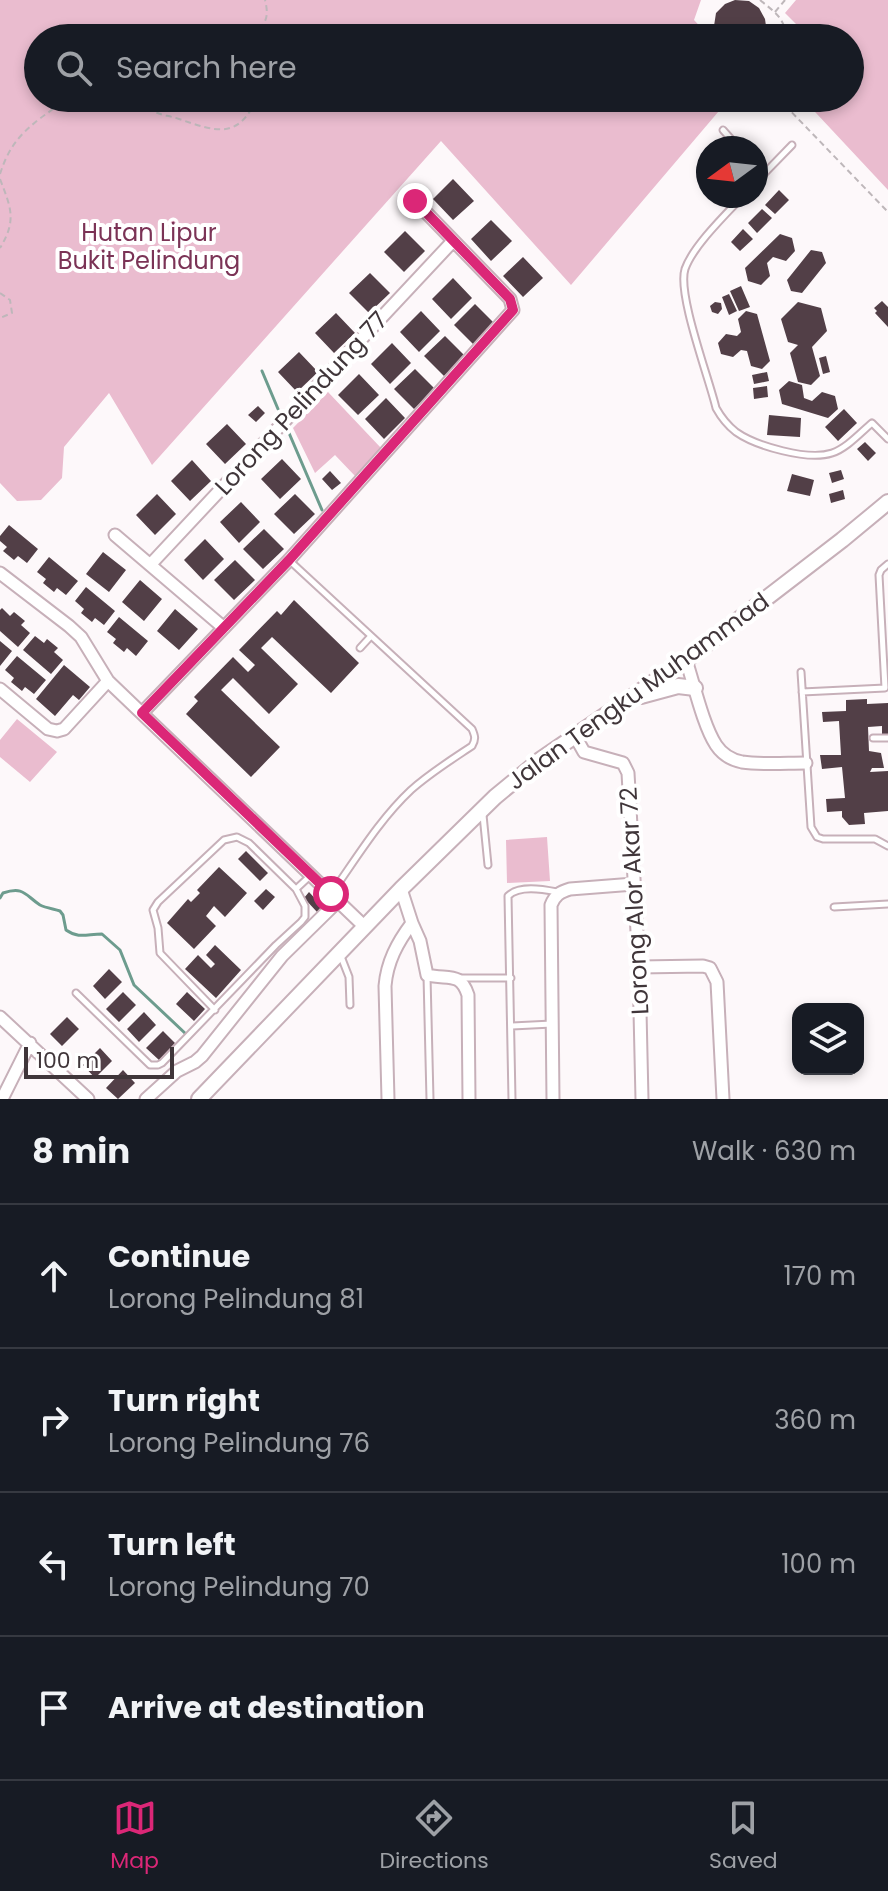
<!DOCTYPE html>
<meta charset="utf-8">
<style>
body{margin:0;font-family:Poppins,sans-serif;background:#242831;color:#f1f3f6}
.controls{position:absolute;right:24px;bottom:24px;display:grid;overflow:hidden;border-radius:16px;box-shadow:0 4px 12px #0003}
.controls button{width:72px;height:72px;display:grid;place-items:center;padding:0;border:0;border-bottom:2px solid #363941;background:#171b24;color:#f1f3f6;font:40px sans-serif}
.compass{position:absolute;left:696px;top:136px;width:72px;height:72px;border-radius:50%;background:#171b24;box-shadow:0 4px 12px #0003;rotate:255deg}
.scale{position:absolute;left:24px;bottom:20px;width:150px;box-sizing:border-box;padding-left:8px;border:4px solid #40363a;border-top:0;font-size:22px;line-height:28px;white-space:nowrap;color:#40363a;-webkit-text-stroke:6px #fff;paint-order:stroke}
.stop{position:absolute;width:24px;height:24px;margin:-18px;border:6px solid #db2777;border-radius:50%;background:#fff}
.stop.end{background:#db2777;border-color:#fff;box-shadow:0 2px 8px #0008}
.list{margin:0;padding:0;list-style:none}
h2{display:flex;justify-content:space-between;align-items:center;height:104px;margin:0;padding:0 32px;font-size:34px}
h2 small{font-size:26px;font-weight:400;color:#9ea1a6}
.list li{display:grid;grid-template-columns:52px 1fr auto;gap:24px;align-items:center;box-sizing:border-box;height:144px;padding:0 32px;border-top:2px solid #363941}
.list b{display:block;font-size:30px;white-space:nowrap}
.list p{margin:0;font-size:26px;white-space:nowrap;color:#9ea1a6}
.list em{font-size:26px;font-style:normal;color:#9ea1a6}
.icon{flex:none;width:44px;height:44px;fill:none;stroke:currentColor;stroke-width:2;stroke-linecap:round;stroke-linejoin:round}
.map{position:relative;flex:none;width:888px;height:1099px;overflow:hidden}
.search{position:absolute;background:#171b24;box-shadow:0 4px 12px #0003;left:24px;right:24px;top:24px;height:88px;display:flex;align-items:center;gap:20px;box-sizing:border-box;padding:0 28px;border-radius:44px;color:#9ea1a6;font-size:30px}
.sheet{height:680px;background:#171b24}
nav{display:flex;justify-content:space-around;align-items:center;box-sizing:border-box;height:112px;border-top:2px solid #363941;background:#171b24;font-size:22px;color:#9ea1a6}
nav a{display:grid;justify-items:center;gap:4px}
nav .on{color:#db2777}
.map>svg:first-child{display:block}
</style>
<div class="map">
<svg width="888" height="1099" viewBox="0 0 888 1099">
<rect width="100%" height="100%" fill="#fdf8fa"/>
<path fill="#eabccf" d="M0,0H701L694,20L711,38H38V98H730L571,285L441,141L152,465L109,393L64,447L62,478L41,500L17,501L0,483Z
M796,0H888V190L802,98H850V38H807L808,36L785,13Z
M328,392L381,448L355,476L335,455L315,473L293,428Z
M17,719L57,752L30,782L0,757V740Z
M547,837L550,881L507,883L506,840Z"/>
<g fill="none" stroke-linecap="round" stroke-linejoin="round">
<path stroke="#6d9c8e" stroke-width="3" d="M262,371L278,409
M289,433L322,510
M0,898L3,893C24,886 25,895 40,905C46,908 54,909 60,911L63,915L66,930C79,939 87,934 102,934L120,950L134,985L187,1035"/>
</g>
<path fill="#523f47" d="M735,0L749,1L759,8L765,19L766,26L762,38H717L714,26L716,13L725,4Z
M453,179L474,201L453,220L433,199Z
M779,190L789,200L775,214L765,205Z
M762,209L772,218L757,233L748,223Z
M491,220L512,241L491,261L471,239Z
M743,229L753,239L740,251L731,242Z
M405,231L425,251L404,272L384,252Z
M780,234L792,238L795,251L786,261L773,257L767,263L770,276L761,285L748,281L745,268Z
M811,250L822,252L826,263L802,293L791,291L787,280Z
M523,257L543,278L523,297L503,276Z
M370,273L390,293L369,313L349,293Z
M453,278L472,298L451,319L432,299Z
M741,286L750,307L739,311L730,291Z
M729,294L737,311L729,315L722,297Z
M882,301L888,307V327L875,313L877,311L874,308Z
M715,302L721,303L722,309L718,314L712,312L710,306Z
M798,302L821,308L827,331L812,347L820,376L811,385L798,382L790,353L798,345L788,342L781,319Z
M475,304L495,324L474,345L454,325Z
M421,311L440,331L419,352L400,332Z
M746,311L757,314L770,361L762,369L751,366L747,351L741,350L733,357L721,354L718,343L726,334L737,336L741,332L738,319Z
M336,313L355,333L334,353L315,333Z
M445,336L465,356L444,376L424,356Z
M392,343L411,363L390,384L371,364Z
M299,352L318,372L297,392L278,372Z
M826,356L830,372L823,374L819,358Z
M415,369L435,389L414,409L394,389Z
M767,372L769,381L754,384L752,375Z
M359,374L379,395L358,415L338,395Z
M789,381L802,385L804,398L812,401L822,392L835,396L838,409L828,418L782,404L779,390Z
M767,386L768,397L754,399L753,388Z
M386,398L405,418L384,439L365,419Z
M258,406L265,413L256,422L248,415Z
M844,409L857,423L838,441L825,427Z
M769,415L801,418L800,437L767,435Z
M227,424L246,444L225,464L206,444Z
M865,442L876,453L868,461L857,449Z
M282,459L301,479L280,499L261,479Z
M192,460L211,481L190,501L171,481Z
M841,470L844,479L832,483L829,473Z
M330,471L341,483L332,490L322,479Z
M792,474L814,480L810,496L787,491Z
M843,490L845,499L831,503L829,494Z
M157,494L176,514L155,535L136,515Z
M295,494L315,514L294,534L274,514Z
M241,502L260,522L239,543L220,522Z
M9,525L38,549L27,563L18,556L14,560L3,551L7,547L0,541V536Z
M264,529L284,549L263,569L243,549Z
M205,539L224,559L203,580L184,560Z
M103,552L126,570L109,592L86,574Z
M49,557L78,581L66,595L57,588L54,592L43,583L46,579L37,572Z
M235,560L255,580L234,600L214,580Z
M140,580L162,599L144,621L122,602Z
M86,587L115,611L104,625L95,618L92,622L81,613L84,609L75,601Z
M294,600L359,663L331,693L272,637L261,648L298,684L269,714L233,678L221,690L280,747L251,777L186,714L198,701L194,697L233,657L248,672L255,665L239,650L277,611L281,615Z
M2,608L10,616L14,612L25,621L21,625L30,633L18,647L0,631V610Z
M175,609L198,629L179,650L157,631Z
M119,617L148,641L136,656L127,648L124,652L113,643L116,639L107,632Z
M35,636L44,643L47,639L58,648L54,652L63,660L51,674L23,650Z
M0,641L12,651L0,666Z
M17,656L46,680L34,694L25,687L22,691L11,682L14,678L5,670Z
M64,665L90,687L79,700L73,695L55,716L36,699Z
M867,699V704L888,703V735H882V726L868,727L869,751L881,753L884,768H872L870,772L888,771V811L864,813L865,824L849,825L842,817V811L827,812L826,799L845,798L842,767L822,769L820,755H841L839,721L823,722L822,712L846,711V700Z
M246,851L268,873L260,881L238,859Z
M219,867L247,893L225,917L214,906L206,916L216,926L194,949L167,923L188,899L191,902L200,893L197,890Z
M266,889L275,897L263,910L254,901Z
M309,892L322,906L317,912L304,898Z
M215,945L241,970L216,998L185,969L198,955L211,968L215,964L206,955Z
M109,969L122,982L105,999L93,986Z
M123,992L136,1005L119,1022L106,1009Z
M187,992L205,1009L194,1021L176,1004Z
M144,1012L156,1025L139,1042L127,1029Z
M67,1017L79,1029L62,1046L50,1034Z
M163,1031L175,1043L159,1060L146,1048Z
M100,1048L112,1061L95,1078L83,1065Z
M123,1070L135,1083L118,1099L106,1088Z"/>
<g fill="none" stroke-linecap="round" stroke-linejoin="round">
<defs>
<path id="lane" d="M723,130L739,148
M756,168L762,175
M756,182L792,145
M743,196C726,214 693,246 685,269C677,294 709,378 716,408C721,417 727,425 736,432C756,446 808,461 832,453C847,448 860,433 872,423L888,439
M290,561L472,729C475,736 476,739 472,746C451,760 430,773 411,790C379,820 356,859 331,894
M360,648L371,636
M801,672L811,827L817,837L823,839H875L888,846
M885,688L879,575L881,570L888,564
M802,692L885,688
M873,738H888
M483,815L488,865
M296,889L310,876
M834,907L888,904
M340,954L349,977L350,1005
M427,976L430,1099
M461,978H511
M76,993L150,1065H158L162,1063L276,945L301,922L305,917V906L296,889L249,843L237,837L224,840L158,902L153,910L158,928L160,953L215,1010
M512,1026L552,1024
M512,1099L508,896C519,885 542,889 557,892"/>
<path id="street" d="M115,535L224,628
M150,565L453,241
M0,573L69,626L81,637L108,681L365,927
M686,660C694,684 703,725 716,745C722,754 732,760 742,762C762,765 786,763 806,763
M0,689L48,729L57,731L64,729L108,681
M142,713L289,560L513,310L510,299L415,201
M575,736L584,752L623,763L628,773L639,967L642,1099
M401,889L412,923L420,941L427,975C448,980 460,971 468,995L469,1099
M639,967L703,966L710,968L717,982L723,1099
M0,1017L88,1099
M2,1099L30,1043
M146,1099L177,1071L195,1062L202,1056L282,956L338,901
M388,1099L385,986C387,962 397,943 412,923
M553,1099L551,905C555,895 560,892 570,889L634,884"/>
<path id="secondary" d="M641,696L678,686L695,688
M199,1099L401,889L495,797L540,760L686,660L842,540L888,502"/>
</defs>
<use href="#lane" stroke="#c7b0b9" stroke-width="9"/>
<use href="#street" stroke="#c7b0b9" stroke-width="15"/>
<use href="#secondary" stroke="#c7b0b9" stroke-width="18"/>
<path stroke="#beb7ba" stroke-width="2" stroke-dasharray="6 4" stroke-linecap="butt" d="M760,0C773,11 787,19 785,38
M775,12L785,0
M255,38C264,22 270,20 265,0
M143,98C154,117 161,113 179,119C215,131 238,141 257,98
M778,98L888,212
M0,174C8,149 18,136 38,120C48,112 56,109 62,98
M0,179C11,208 17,220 0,248
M0,293L10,300L12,313L0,318"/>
<use href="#lane" stroke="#fff" stroke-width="5"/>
<use href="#street" stroke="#fff" stroke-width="11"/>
<use href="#secondary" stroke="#fff" stroke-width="14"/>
</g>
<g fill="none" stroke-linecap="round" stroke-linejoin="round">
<path stroke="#db2777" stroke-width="10" d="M331,894L142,713L289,560L513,310L510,299L415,201"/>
</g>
<g text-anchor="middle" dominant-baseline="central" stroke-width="8" stroke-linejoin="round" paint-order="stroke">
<g font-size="24" fill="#7b3356" stroke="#fff">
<text x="149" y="232">Hutan Lipur<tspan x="149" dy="28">Bukit Pelindung</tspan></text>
</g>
<g font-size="24" fill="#40363a" stroke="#fff">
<text transform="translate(301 403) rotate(-47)">Lorong Pelindung 77</text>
<text transform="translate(638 691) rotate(-36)">Jalan Tengku Muhammad</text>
<text transform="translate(634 901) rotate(-93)">Lorong Alor Akar 72</text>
</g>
</g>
</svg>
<div class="controls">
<button><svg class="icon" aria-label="layers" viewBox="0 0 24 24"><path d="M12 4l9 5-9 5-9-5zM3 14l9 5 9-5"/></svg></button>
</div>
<svg class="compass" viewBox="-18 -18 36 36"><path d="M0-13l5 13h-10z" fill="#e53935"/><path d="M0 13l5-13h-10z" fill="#9ea1a6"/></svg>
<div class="scale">100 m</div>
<div class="stop" style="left:331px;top:894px"></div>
<div class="stop end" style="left:415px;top:201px"></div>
<div class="search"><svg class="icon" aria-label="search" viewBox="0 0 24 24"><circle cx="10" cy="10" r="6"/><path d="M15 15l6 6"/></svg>Search here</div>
</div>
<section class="sheet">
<h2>8 min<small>Walk · 630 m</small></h2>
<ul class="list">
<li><svg class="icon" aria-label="ahead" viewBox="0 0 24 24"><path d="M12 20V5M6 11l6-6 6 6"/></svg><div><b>Continue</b><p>Lorong Pelindung 81</p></div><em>170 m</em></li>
<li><svg class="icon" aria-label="right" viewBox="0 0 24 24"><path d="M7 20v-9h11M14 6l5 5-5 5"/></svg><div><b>Turn right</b><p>Lorong Pelindung 76</p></div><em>360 m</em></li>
<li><svg class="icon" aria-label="left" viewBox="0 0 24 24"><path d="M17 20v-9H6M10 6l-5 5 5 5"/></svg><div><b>Turn left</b><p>Lorong Pelindung 70</p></div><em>100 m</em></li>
<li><svg class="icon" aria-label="arrive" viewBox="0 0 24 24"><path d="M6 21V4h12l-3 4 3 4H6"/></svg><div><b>Arrive at destination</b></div></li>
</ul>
</section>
<nav>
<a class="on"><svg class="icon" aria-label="map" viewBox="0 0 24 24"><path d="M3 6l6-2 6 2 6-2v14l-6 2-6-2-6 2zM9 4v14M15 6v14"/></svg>Map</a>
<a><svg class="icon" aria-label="directions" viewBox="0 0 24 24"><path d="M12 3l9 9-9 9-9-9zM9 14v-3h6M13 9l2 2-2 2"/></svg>Directions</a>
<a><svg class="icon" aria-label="saved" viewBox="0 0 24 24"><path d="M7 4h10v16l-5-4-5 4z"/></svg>Saved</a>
</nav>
